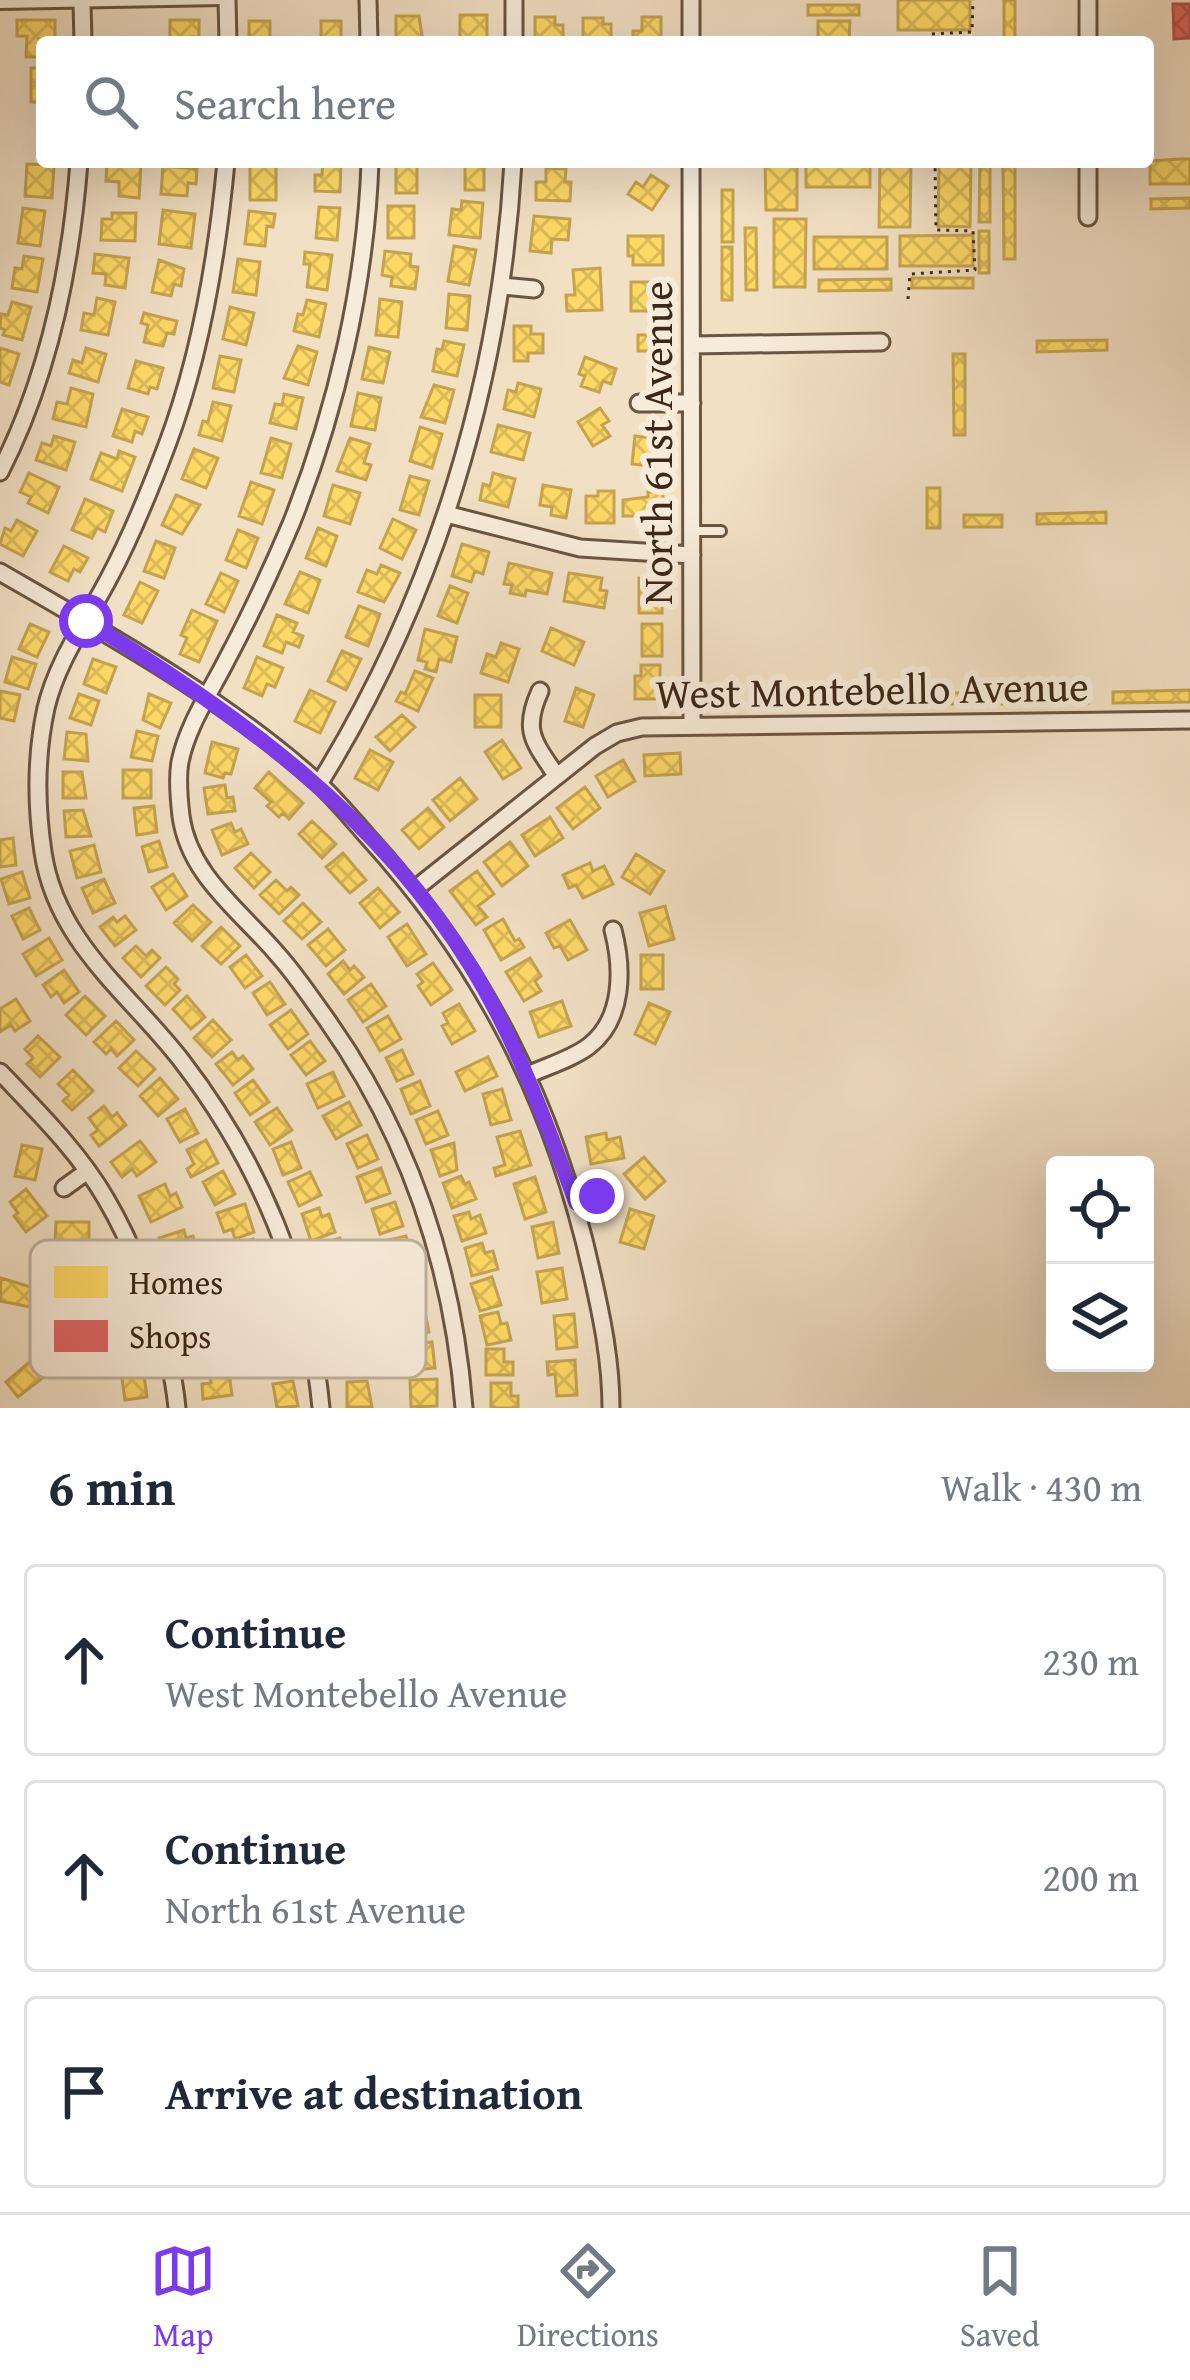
<!DOCTYPE html>
<meta charset="utf-8">
<style>
body{margin:0;font-family:"Gentium Book Plus",serif;background:#f6f6f7;color:#1f2937}
.controls{position:absolute;right:36px;bottom:36px;display:grid;overflow:hidden;border-radius:12px;box-shadow:0 12px 48px #0002}
.controls button{width:108px;height:108px;display:grid;place-items:center;padding:0;border:0;border-bottom:3px solid #e0e1e3;background:#fff;color:#1f2937;font:60px sans-serif}
.stop{position:absolute;width:36px;height:36px;margin:-27px;border:9px solid #7c3aed;border-radius:50%;background:#fff}
.stop.end{background:#7c3aed;border-color:#fff;box-shadow:0 3px 12px #0008}
.list{margin:0;padding:0;list-style:none}
h2{display:flex;justify-content:space-between;align-items:center;height:156px;margin:0;padding:0 48px;font-size:51px}
h2 small{font-size:39px;font-weight:400;color:#747a83}
.list li{display:grid;grid-template-columns:78px 1fr auto;gap:36px;align-items:center;box-sizing:border-box;height:192px;margin:0 24px 24px;padding:0 24px;border:3px solid #e0e1e3;border-radius:12px}
.list b{display:block;font-size:45px;white-space:nowrap}
.list p{margin:0;font-size:39px;white-space:nowrap;color:#747a83}
.list em{font-size:39px;font-style:normal;color:#747a83}
.icon{flex:none;width:66px;height:66px;fill:none;stroke:currentColor;stroke-width:2;stroke-linecap:round;stroke-linejoin:round}
.map{position:relative;flex:none;width:1190px;height:1408px;overflow:hidden}
.search{position:absolute;background:#fff;box-shadow:0 12px 48px #0002;left:36px;right:36px;top:36px;height:132px;display:flex;align-items:center;gap:30px;box-sizing:border-box;padding:0 42px;border-radius:12px;color:#747a83;font-size:45px}
.sheet{height:804px;background:#fff}
nav{display:flex;justify-content:space-around;align-items:center;box-sizing:border-box;height:168px;border-top:3px solid #e0e1e3;background:#fff;font-size:33px;color:#747a83}
nav a{display:grid;justify-items:center;gap:6px}
nav .on{color:#7c3aed}
.map>svg:first-child{display:block}
</style>
<div class="map">
<svg width="1190" height="1408" viewBox="0 0 1190 1408">
<defs>
<pattern id="homes-cross-hatch" width="8" height="8" patternUnits="userSpaceOnUse" patternTransform="scale(3)"><rect width="8" height="8" fill="#ffd966"/><path d="M0 0l8 8M0 8l8-8" fill="none" stroke="#dbba58"/></pattern>
<pattern id="shops-cross-hatch" width="8" height="8" patternUnits="userSpaceOnUse" patternTransform="scale(3)"><rect width="8" height="8" fill="#e06666"/><path d="M0 0l8 8M0 8l8-8" fill="none" stroke="#b75453"/></pattern>
</defs>
<rect width="100%" height="100%" fill="#f2e0c5"/>
<filter id="stains"><feTurbulence type="fractalNoise" baseFrequency=".00167" numOctaves="4"/><feColorMatrix values="0 0 0 0 .2 0 0 0 0 .09 0 0 0 0 .02 0 0 0 .5 -.17"/></filter>
<radialGradient id="worn" r=".72"><stop offset=".6" stop-color="#630" stop-opacity="0"/><stop offset="1" stop-color="#630" stop-opacity=".3"/></radialGradient>
<path fill="url(#homes-cross-hatch)" stroke="#c5a44e" stroke-width="3" d="M898,0H970V30H898Z
M1004,0H1015V42H1004Z
M808,5H859V15H808Z
M460,15H487V42H460Z
M396,16H419L423,42H396Z
M535,17H555V25H563V42H535Z
M642,17H661V42H633V31H642Z
M583,18H603V24H611V42H583Z
M17,20H55V42H42V57H26L27,36H17Z
M170,20H199V37H191V42H170Z
M249,21H270V42H249Z
M321,21H341V42H321Z
M818,21H850L849,42H818Z
M31,68H42V102H31Z
M1180,159H1190V184H1150V161Z
M107,162L141,165L139,198L119,196V182L106,181Z
M250,162H276V200H250Z
M323,162H341L340,192L315,191V175H322Z
M396,162H417V193H396Z
M465,162H484V190H465Z
M765,162H797V210H766Z
M806,162H870V187H806Z
M880,162H911L910,227H879Z
M939,162H971L970,227L938,226Z
M980,162H990V222H979Z
M27,164L54,165L52,198L25,196Z
M163,166L197,169L196,184L188,183L187,196L161,194Z
M1003,166H1015V259H1004Z
M546,168L566,169L565,182H571L570,201L536,200V182H546Z
M651,175L668,186L652,210L628,194L636,182L643,187Z
M722,190H733V242H722Z
M1190,198V208L1151,209V199Z
M462,201L483,203L480,238L449,235L452,209L461,210Z
M388,206H414V238H388Z
M319,207L340,208L337,240L316,238Z
M23,208L45,211L40,246L18,243Z
M163,210L195,214L191,248L159,244Z
M249,211L275,214L273,227L267,226L265,246L245,244Z
M112,213H136L135,241L101,240L102,219H112Z
M534,216L570,219L568,240L552,239L551,253L530,251Z
M774,219H806L805,287H774Z
M745,228H756L757,290H746Z
M979,231H989V273H979Z
M973,235V266H900V236Z
M628,236H663V265H633V256H628Z
M814,237H887V269H814Z
M454,246L476,250L469,285L448,281Z
M722,247H732V300H722Z
M385,251L411,254L410,266L418,267L415,289L391,286L392,277L382,275Z
M305,252L332,255L327,290L307,287L310,264H304Z
M95,254L129,258L125,288L105,285L106,274L93,273Z
M24,256L43,259L37,292L12,288L15,268L22,269Z
M238,259L260,262L256,295L233,292Z
M159,260L184,269L181,286L174,284L171,296L152,292Z
M600,268L602,310L567,311L566,295H575L573,270Z
M912,278H973V288H912Z
M891,279V290L819,291V280Z
M631,282H662V299H654V311H631Z
M449,294L470,296L467,330L446,328Z
M97,298L115,302L108,335L81,330L84,313L94,315Z
M380,299L402,302L398,337L376,335Z
M307,300L326,304L319,337L294,331L298,314L303,315Z
M12,302L31,307L22,340L3,335L5,330L0,328L1,314L8,315Z
M230,307L254,313L246,345L223,339Z
M144,313L177,321L174,334L167,333L163,346L144,342L148,325L141,323Z
M514,326H531V334H543V353H528V361H514Z
M638,335H665V351H638Z
M1107,340V350L1037,352V341Z
M444,341L464,345L457,376L433,371L437,349L442,350Z
M298,346L317,352L308,385L284,378Z
M369,347L390,352L383,383L362,379Z
M0,348L19,354L9,385L0,382Z
M86,348L106,354L98,382L69,373L73,360L82,363Z
M953,354H965V435H954Z
M220,356L241,360L234,392L213,388Z
M585,357L616,369L611,384L603,381L599,392L581,386L585,376L579,374Z
M136,361L163,368L157,389L150,387L148,394L128,388Z
M518,383L541,389L534,417L504,409L508,390L516,392Z
M434,385L454,390L445,423L421,417Z
M71,388L93,394L86,427L53,419L57,402L67,404Z
M358,393L381,398L375,430L351,426Z
M284,394L303,398L296,429L270,423L275,404L282,405Z
M213,402L231,406L222,441L199,435L203,421L208,422Z
M600,408L609,421L602,425L610,436L593,446L578,422Z
M122,409L148,417L142,434L135,431L132,442L113,436Z
M498,425L530,433L523,460L491,452Z
M420,427L442,434L432,468L410,461Z
M54,436L75,442L66,470L36,460L42,443L51,446Z
M635,436L662,439L658,467L632,464Z
M271,438L291,444L282,478L261,473Z
M350,438L370,444L364,463L371,465L366,480L337,471Z
M194,449L218,458L206,488L182,479Z
M119,451L135,457L122,491L91,479L101,453L117,459Z
M29,473L59,487L48,513L28,503L31,497L20,492Z
M493,473L515,479L508,507L480,500L483,484L490,486Z
M410,476L429,481L419,515L400,510Z
M251,482L274,490L262,524L239,516Z
M333,485L360,493L350,524L324,516Z
M543,485L571,490L566,518L551,515L552,507L540,505Z
M927,488H940V528H927Z
M598,491H614V523H586V496H598Z
M648,492H663V525H646V516H623V500L648,497Z
M176,495L200,505L182,534L162,525Z
M85,499L113,511L105,532L97,528L92,538L72,530Z
M1106,512V523L1037,524V514Z
M964,515H1002V527H964Z
M393,519L416,530L402,559L380,548Z
M17,520L37,531L23,556L0,544L5,528L11,531Z
M318,528L337,536L326,566L306,558Z
M238,530L258,538L246,568L226,560Z
M156,541L175,548L164,578L144,571Z
M462,544L489,552L483,574L475,571L471,582L452,576Z
M64,546L88,558L80,572L74,569L68,581L50,572Z
M509,563L552,573L547,594L526,590L525,596L510,593L512,585L504,584Z
M381,565L400,573L384,602L358,592L367,570L377,574Z
M300,572L320,580L308,613L285,604Z
M221,573L238,581L224,612L206,604Z
M569,573L602,578L600,590L607,591L604,608L564,601Z
M639,578H662V613H639Z
M140,582L158,591L142,623L124,615Z
M450,586L468,593L457,623L438,616Z
M359,606L380,614L368,646L346,637Z
M192,610L217,621L199,662L180,654L187,638L181,635Z
M277,615L297,623L293,632L303,636L299,647L286,642L282,653L264,646Z
M30,624L49,632L37,657L19,649Z
M642,624H662V656H642Z
M551,628L584,642L574,665L542,651Z
M425,629L457,637L451,662L439,659L436,672L425,669L427,662L418,660Z
M501,643L519,649L508,682L481,673L487,654L496,657Z
M342,651L361,659L346,690L328,681Z
M12,657L36,664L28,689L5,682Z
M257,657L283,668L275,687L267,684L262,696L244,688Z
M93,659L116,667L106,693L84,684Z
M641,665H660V699H635V676H641Z
M415,671L433,678L418,711L396,701L401,692L405,694Z
M576,688L594,695L583,727L565,721Z
M310,690L335,702L320,733L295,721Z
M1190,690V702L1113,703V692Z
M0,691L20,695L14,721L0,718Z
M995,692H1088V703L995,704Z
M950,693H991V703L950,704Z
M79,694L99,701L91,725L70,718Z
M149,694L171,703L160,728L143,720Z
M475,695H501V727H475Z
M763,697H804V707L763,708Z
M402,715L415,727L390,751L376,737Z
M137,731L158,736L152,761L131,757Z
M67,732L86,734L88,761L64,759Z
M502,740L521,768L503,779L485,752Z
M212,742L238,749L231,774L225,773L223,778L205,773Z
M370,750L393,762L378,790L355,778Z
M680,753L681,774L645,776L644,755Z
M623,760L635,781L608,797L596,776Z
M123,770H151V798H123Z
M63,772H82L86,798H63Z
M269,772L303,803L289,819L283,813L279,817L267,806L271,802L255,788Z
M460,778L477,799L450,821L433,800Z
M225,785L227,798L233,797L235,811L208,814L204,788Z
M585,787L600,808L573,829L557,808Z
M154,806L157,832L137,835L134,808Z
M428,808L444,827L419,849L402,830Z
M83,810L91,836L66,837L64,811Z
M550,817L563,838L535,856L522,835Z
M312,821L336,844L322,858L299,834Z
M231,823L235,832L241,829L248,844L222,855L212,830Z
M13,838L16,865L0,867V840Z
M159,841L167,867L149,872L142,847Z
M510,842L528,866L502,886L484,862Z
M94,845L101,872L77,878L70,851Z
M251,853L270,872L254,888L235,868Z
M343,853L366,880L350,893L326,867Z
M636,854L664,871L650,894L622,877Z
M590,863L593,871L604,866L613,884L583,898L576,885L569,888L563,875Z
M477,871L494,894L478,906L487,917L476,925L450,891Z
M22,872L30,898L9,904L1,879Z
M173,874L187,896L166,910L152,887Z
M104,879L115,903L93,913L82,888Z
M276,880L287,891L291,887L299,895L279,914L260,895Z
M378,888L399,912L380,928L360,903Z
M303,903L321,922L302,939L284,921Z
M193,905L211,922L192,941L174,923Z
M665,906L674,939L649,946L640,913Z
M29,908L40,930L23,939L12,916Z
M125,916L136,930L115,946L100,927L113,917L117,922Z
M503,919L515,941L519,939L524,947L501,960L484,930Z
M570,920L587,950L568,960L560,946L554,948L546,933Z
M407,924L426,954L407,966L388,937Z
M221,927L240,946L221,964L202,946Z
M328,929L345,950L326,966L308,945Z
M49,938L62,960L36,976L23,954Z
M136,946L146,956L152,950L160,958L141,977L123,958Z
M246,955L262,976L245,988L230,967Z
M641,955H663V989H641Z
M530,958L541,976L535,981L541,991L524,1001L506,972Z
M343,961L350,970L354,966L364,977L344,994L328,974Z
M433,963L452,990L431,1005L418,986L423,982L417,974Z
M166,967L178,979L174,984L180,990L165,1005L146,986Z
M64,970L79,992L64,1003L57,992L51,997L43,985Z
M270,982L285,1004L267,1015L253,993Z
M371,984L386,1006L363,1022L348,1000Z
M85,996L105,1016L86,1035L66,1015Z
M187,996L205,1017L191,1029L173,1009Z
M16,999L30,1021L15,1031L11,1025L0,1032V1009Z
M562,1001L571,1026L539,1037L530,1012Z
M649,1003L670,1012L655,1044L635,1034Z
M459,1004L475,1031L452,1044L442,1026L448,1023L443,1013Z
M291,1010L308,1034L288,1049L270,1025Z
M388,1016L401,1039L380,1051L367,1028Z
M213,1020L231,1040L212,1057L194,1038Z
M116,1021L134,1040L117,1056L111,1049L106,1054L94,1042Z
M38,1036L60,1057L40,1077L27,1064L33,1058L25,1049Z
M310,1041L325,1061L306,1075L291,1055Z
M402,1050L413,1074L397,1081L386,1058Z
M136,1051L155,1069L138,1086L119,1068Z
M232,1052L238,1060L243,1056L253,1069L233,1085L216,1064Z
M488,1057L497,1076L465,1091L456,1072Z
M73,1070L93,1091L72,1110L63,1101L69,1095L58,1084Z
M333,1072L344,1096L318,1108L307,1084Z
M160,1078L178,1099L158,1116L140,1096Z
M253,1080L269,1102L250,1115L235,1093Z
M420,1081L430,1106L411,1114L401,1089Z
M502,1089L511,1120L491,1125L483,1094Z
M349,1102L361,1125L336,1139L323,1116Z
M104,1106L112,1117L117,1113L126,1125L99,1146L91,1135L98,1130L89,1118Z
M277,1108L292,1130L270,1145L255,1122Z
M185,1109L198,1133L180,1142L167,1119Z
M438,1111L448,1135L426,1144L416,1120Z
M520,1131L531,1165L496,1176L494,1168L505,1165L497,1137Z
M606,1133L607,1140L620,1137L624,1158L591,1164L586,1137Z
M367,1135L378,1159L358,1168L347,1144Z
M206,1140L218,1163L191,1177L187,1169L194,1164L187,1150Z
M140,1141L156,1162L137,1176L132,1169L122,1177L111,1162Z
M291,1142L301,1168L283,1175L273,1149Z
M454,1143L457,1170L440,1176L431,1150Z
M22,1145L42,1149L35,1180L15,1176Z
M644,1157L665,1181L645,1199L624,1174Z
M381,1168L390,1193L366,1202L357,1177Z
M223,1171L235,1194L215,1205L203,1182Z
M310,1172L321,1195L299,1206L288,1182Z
M461,1176L465,1184L469,1182L476,1199L452,1208L443,1183Z
M535,1177L546,1212L525,1219L514,1184Z
M165,1184L170,1196L176,1193L182,1207L151,1222L139,1196Z
M26,1189L47,1216L26,1232L14,1216L18,1213L10,1202Z
M395,1202L403,1226L380,1234L372,1209Z
M245,1204L254,1232L235,1239L232,1229L224,1232L217,1213Z
M319,1208L322,1217L329,1214L335,1232L311,1241L302,1214Z
M630,1209L654,1216L644,1249L620,1242Z
M469,1212L471,1219L480,1215L486,1233L462,1241L454,1216Z
M56,1222H89V1242H55Z
M553,1222L559,1253L538,1258L532,1227Z
M184,1230L186,1238L193,1236L199,1255L167,1265L159,1238Z
M406,1236L413,1262L395,1266L388,1240Z
M340,1238L348,1262L324,1270L316,1246Z
M253,1239L262,1263L239,1271L234,1258L240,1256L236,1245Z
M482,1243L485,1253L493,1251L498,1269L472,1276L465,1248Z
M562,1268L567,1299L542,1303L537,1272Z
M492,1277L501,1305L480,1311L471,1284Z
M1,1278L34,1288L30,1307L0,1301Z
M424,1307L429,1332L408,1336L403,1311Z
M498,1312L501,1324L507,1323L511,1340L487,1345L480,1316Z
M574,1314L577,1347L557,1349L554,1316Z
M432,1342L435,1368L406,1371L403,1345Z
M486,1349H504V1362H513V1375H486Z
M227,1359L232,1395L203,1399L202,1384L211,1383L208,1361Z
M32,1360L45,1376L18,1397L6,1382Z
M575,1360L577,1395L557,1396L555,1374L548,1375L547,1362Z
M142,1361L147,1397L125,1400L120,1364Z
M437,1379V1406L411,1407L410,1380Z
M293,1381L298,1406L277,1408L273,1384Z
M367,1381L372,1407H347V1382Z
M491,1383H511V1396H518V1408H491Z"/>
<path fill="url(#shops-cross-hatch)" stroke="#af534e" stroke-width="3" d="M1173,4H1190V38L1174,39Z"/>
<g fill="none" stroke-linecap="round" stroke-linejoin="round">
<defs>
<path id="service" d="M0,4L223,0
M692,531H721"/>
<path id="minor" d="M227,0L228,42
M368,0L369,42
M514,0V42
M691,0V42
M1088,0V42
M82,3L83,42
M226,162C217,258 201,355 167,445C150,490 132,535 109,578C87,620 57,661 46,708C36,754 36,805 43,852C56,942 129,993 181,1060C259,1161 309,1280 321,1408
M370,162C366,283 336,412 291,524C271,571 249,618 225,663C209,694 187,727 180,762C177,779 179,799 181,816C189,876 242,912 278,955C296,975 311,998 327,1020C409,1136 453,1267 464,1408
M691,162L692,724
M1088,217V162
M502,286L534,289
M692,345L881,342
M639,403H692
M0,472C48,378 71,267 79,162
M446,514L580,548L692,555
M0,572C109,635 223,698 317,782C335,798 351,818 367,836C483,963 555,1105 592,1274C602,1318 611,1362 611,1408
M540,691C522,731 534,742 556,775
M319,784C435,597 501,381 513,162
M415,889L595,746L617,733L642,727L1190,720
M0,1072C37,1111 79,1152 106,1199C139,1255 171,1344 177,1408
M528,1075C547,1066 572,1059 589,1046C624,1019 623,968 613,930
M64,1188L86,1172"/>
</defs>
<use href="#service" stroke="#6a5542" stroke-width="14"/>
<use href="#minor" stroke="#6a5542" stroke-width="21"/>
<path stroke="#3d2716" stroke-width="3" stroke-dasharray="3 6" stroke-linecap="butt" d="M930,42L931,34L972,32L973,0
M908,299L910,274L975,270L973,231L936,230L935,162"/>
<use href="#service" stroke="#f7ebd9" stroke-width="8"/>
<use href="#minor" stroke="#f7ebd9" stroke-width="15"/>
</g>
<g fill="none" stroke-linecap="round" stroke-linejoin="round">
<path stroke="#7c3aed" stroke-width="15" d="M86,621C238,714 377,813 472,968C517,1042 546,1122 576,1203L597,1196"/>
</g>
<g text-anchor="middle" dominant-baseline="central" stroke-width="12" stroke-linejoin="round" paint-order="stroke">
<g font-size="42" fill="#3d2716" stroke="#f7ebd9">
<text transform="translate(656 443) rotate(-90)">North 61st Avenue</text>
<text transform="translate(872 689) rotate(-1)">West Montebello Avenue</text>
</g>
</g>
<rect x="30" y="1240" width="396" height="138" rx="18" fill="#f7ebd9" stroke="#bfb09e" stroke-width="3"/>
<rect x="54" y="1266" width="54" height="32" fill="#ffd966"/>
<rect x="54" y="1320" width="54" height="32" fill="#e06666"/>
<g font-size="33" fill="#3d2716">
<text x="129" y="1294">Homes</text>
<text x="129" y="1348">Shops</text>
</g>
<rect width="100%" height="100%" filter="url(#stains)"/>
<rect width="100%" height="100%" fill="url(#worn)"/>
</svg>
<div class="controls">
<button><svg class="icon" aria-label="locate" viewBox="0 0 24 24"><circle cx="12" cy="12" r="6"/><path d="M12 2v4M12 18v4M2 12h4M18 12h4"/></svg></button>
<button><svg class="icon" aria-label="layers" viewBox="0 0 24 24"><path d="M12 4l9 5-9 5-9-5zM3 14l9 5 9-5"/></svg></button>
</div>
<div class="stop" style="left:86px;top:621px"></div>
<div class="stop end" style="left:597px;top:1196px"></div>
<div class="search"><svg class="icon" aria-label="search" viewBox="0 0 24 24"><circle cx="10" cy="10" r="6"/><path d="M15 15l6 6"/></svg>Search here</div>
</div>
<section class="sheet">
<h2>6 min<small>Walk · 430 m</small></h2>
<ul class="list">
<li><svg class="icon" aria-label="ahead" viewBox="0 0 24 24"><path d="M12 20V5M6 11l6-6 6 6"/></svg><div><b>Continue</b><p>West Montebello Avenue</p></div><em>230 m</em></li>
<li><svg class="icon" aria-label="ahead" viewBox="0 0 24 24"><path d="M12 20V5M6 11l6-6 6 6"/></svg><div><b>Continue</b><p>North 61st Avenue</p></div><em>200 m</em></li>
<li><svg class="icon" aria-label="arrive" viewBox="0 0 24 24"><path d="M6 21V4h12l-3 4 3 4H6"/></svg><div><b>Arrive at destination</b></div></li>
</ul>
</section>
<nav>
<a class="on"><svg class="icon" aria-label="map" viewBox="0 0 24 24"><path d="M3 6l6-2 6 2 6-2v14l-6 2-6-2-6 2zM9 4v14M15 6v14"/></svg>Map</a>
<a><svg class="icon" aria-label="directions" viewBox="0 0 24 24"><path d="M12 3l9 9-9 9-9-9zM9 14v-3h6M13 9l2 2-2 2"/></svg>Directions</a>
<a><svg class="icon" aria-label="saved" viewBox="0 0 24 24"><path d="M7 4h10v16l-5-4-5 4z"/></svg>Saved</a>
</nav>
